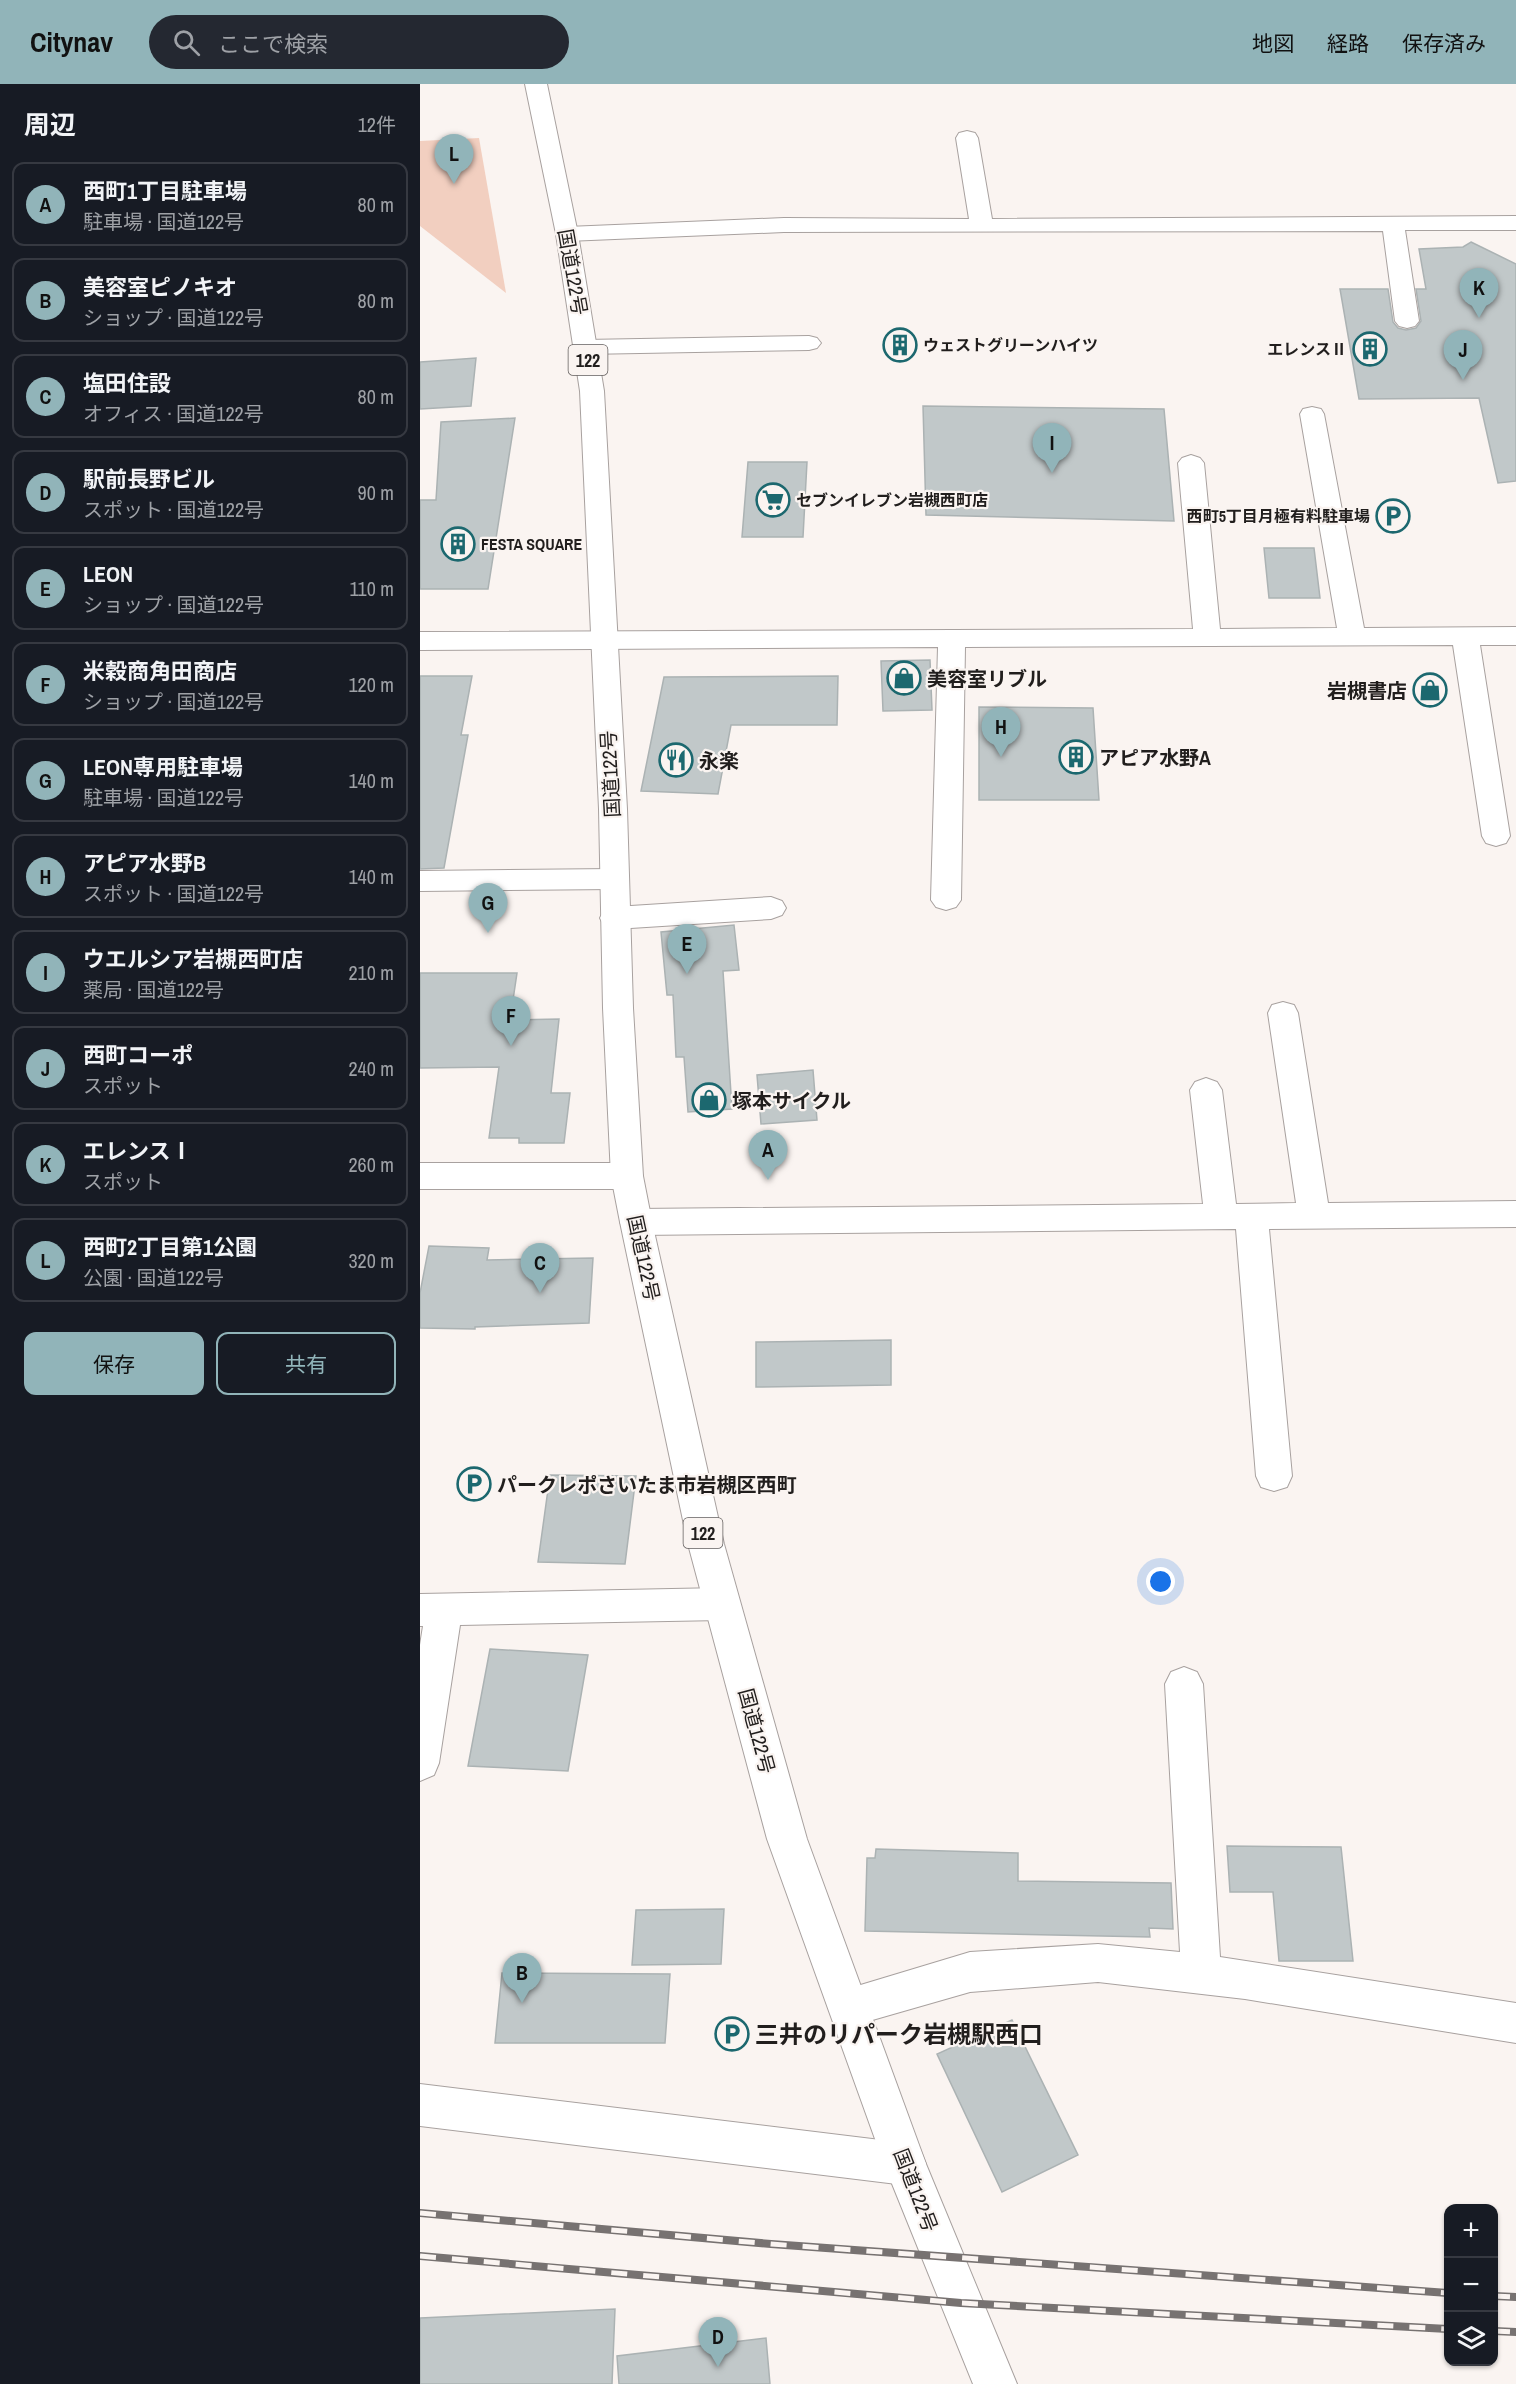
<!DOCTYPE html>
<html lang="ja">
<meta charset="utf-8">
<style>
body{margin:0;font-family:"Archivo Narrow","Noto Sans JP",sans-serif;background:#242831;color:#f1f3f6}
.controls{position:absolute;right:18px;bottom:18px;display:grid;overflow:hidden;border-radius:12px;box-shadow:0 2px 4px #0004}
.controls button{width:54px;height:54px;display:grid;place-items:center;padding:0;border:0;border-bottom:2px solid #363941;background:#171b24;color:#f1f3f6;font:30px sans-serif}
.you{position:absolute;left:741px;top:1498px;width:21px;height:21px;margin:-15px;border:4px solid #fff;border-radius:50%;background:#1a73e8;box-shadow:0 0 0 9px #1a73e833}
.badge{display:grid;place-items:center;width:39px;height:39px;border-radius:50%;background:#91b4b9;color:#111;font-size:20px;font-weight:700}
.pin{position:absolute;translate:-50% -50px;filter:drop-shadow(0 2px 3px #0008)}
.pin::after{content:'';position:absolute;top:32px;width:21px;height:18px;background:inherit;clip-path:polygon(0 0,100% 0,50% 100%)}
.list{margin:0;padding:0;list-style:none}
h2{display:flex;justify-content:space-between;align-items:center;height:78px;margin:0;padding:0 24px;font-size:26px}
h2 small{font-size:20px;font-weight:400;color:#9ea1a6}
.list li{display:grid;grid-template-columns:39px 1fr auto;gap:18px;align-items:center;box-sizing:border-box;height:84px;margin:0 12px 12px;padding:0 12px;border:2px solid #363941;border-radius:12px}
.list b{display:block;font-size:22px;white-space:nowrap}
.list p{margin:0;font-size:20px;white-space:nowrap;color:#9ea1a6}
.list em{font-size:20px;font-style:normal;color:#9ea1a6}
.actions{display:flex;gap:12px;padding:18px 24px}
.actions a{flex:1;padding:14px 0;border:2px solid #91b4b9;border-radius:12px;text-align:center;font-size:21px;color:#91b4b9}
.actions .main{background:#91b4b9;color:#111}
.icon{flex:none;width:33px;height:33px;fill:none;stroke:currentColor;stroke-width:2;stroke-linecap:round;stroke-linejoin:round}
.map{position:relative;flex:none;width:1096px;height:2300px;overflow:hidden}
header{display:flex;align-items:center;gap:36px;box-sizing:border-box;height:84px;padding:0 30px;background:#91b4b9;color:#111}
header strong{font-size:28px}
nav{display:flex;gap:33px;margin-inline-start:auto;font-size:21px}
.search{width:420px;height:54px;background:#242831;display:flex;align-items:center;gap:15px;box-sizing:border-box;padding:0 21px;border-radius:33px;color:#9ea1a6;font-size:22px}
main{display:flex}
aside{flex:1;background:#171b24}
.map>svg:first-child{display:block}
</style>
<header>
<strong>Citynav</strong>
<div class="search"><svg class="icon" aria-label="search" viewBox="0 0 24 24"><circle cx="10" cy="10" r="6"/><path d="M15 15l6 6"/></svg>ここで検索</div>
<nav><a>地図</a><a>経路</a><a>保存済み</a></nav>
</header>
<main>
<aside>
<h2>周辺<small>12件</small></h2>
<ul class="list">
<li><span class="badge">A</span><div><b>西町1丁目駐車場</b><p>駐車場 · 国道122号</p></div><em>80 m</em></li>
<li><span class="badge">B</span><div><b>美容室ピノキオ</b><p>ショップ · 国道122号</p></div><em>80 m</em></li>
<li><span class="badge">C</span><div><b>塩田住設</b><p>オフィス · 国道122号</p></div><em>80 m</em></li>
<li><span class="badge">D</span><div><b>駅前長野ビル</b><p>スポット · 国道122号</p></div><em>90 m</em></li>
<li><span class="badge">E</span><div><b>LEON</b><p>ショップ · 国道122号</p></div><em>110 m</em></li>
<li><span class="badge">F</span><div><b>米穀商角田商店</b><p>ショップ · 国道122号</p></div><em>120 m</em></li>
<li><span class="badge">G</span><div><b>LEON専用駐車場</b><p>駐車場 · 国道122号</p></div><em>140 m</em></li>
<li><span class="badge">H</span><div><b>アピア水野B</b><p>スポット · 国道122号</p></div><em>140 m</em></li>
<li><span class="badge">I</span><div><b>ウエルシア岩槻西町店</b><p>薬局 · 国道122号</p></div><em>210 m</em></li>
<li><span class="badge">J</span><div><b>西町コーポ</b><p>スポット</p></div><em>240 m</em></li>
<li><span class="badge">K</span><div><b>エレンスⅠ</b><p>スポット</p></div><em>260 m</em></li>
<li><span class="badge">L</span><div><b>西町2丁目第1公園</b><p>公園 · 国道122号</p></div><em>320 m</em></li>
</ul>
<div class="actions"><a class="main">保存</a><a>共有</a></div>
</aside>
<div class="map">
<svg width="1096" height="2300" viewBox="0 0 1096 2300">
<rect width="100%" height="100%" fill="#faf4f1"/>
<path fill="#f2cfc0" d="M59,54L86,209L0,142V57Z"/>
<path fill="#c1c8c9" stroke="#abb2b3" stroke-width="1.5" d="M1051,158L1096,180V397L1078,399L1059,314L939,315L920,205H968L973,238L978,244L986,246L996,244L1001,237L996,205H1006L999,165L1043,163Z
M56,274L51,322L0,325V278Z
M503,322L744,325L754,437L506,431Z
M95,334L68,505H0V416H16L21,338Z
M328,378H387L383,453H322Z
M844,464H894L900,514H849Z
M510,576L512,626L463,627L461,577Z
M0,592H52L41,651H48L24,784L0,785Z
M418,592L417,641H311L298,710L221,707L244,593Z
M559,623L673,624L679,716H559Z
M314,841L319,886L303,887L312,1025L268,1028L264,973H256L253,911H247L241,848Z
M0,889H97L90,936L139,935L131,1009H150L144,1059H99V1054H69L79,983L0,984Z
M393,986L397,1036L341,1040L337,991Z
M9,1162L69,1164L67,1176L173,1174L169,1239L55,1243V1245L0,1244V1209Z
M471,1256V1301L336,1303V1258Z
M130,1391L216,1392L205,1480L118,1478Z
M70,1565L168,1571L148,1687L48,1682Z
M807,1762L921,1763L933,1877H859L853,1808H810Z
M456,1765L598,1769V1797L751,1799L753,1845L729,1844L730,1853L445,1847L447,1774H455Z
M304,1825L301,1880L212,1881L216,1826Z
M82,1889L250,1890L245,1959H75Z
M592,1936L658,2071L582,2108L517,1970Z
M195,2225L192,2300H0V2234Z
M346,2254L350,2300H199L197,2272Z"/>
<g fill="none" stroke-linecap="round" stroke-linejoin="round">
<defs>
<path id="minor" d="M547,47L555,49L558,54L572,135L1096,132V146H985L999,237L995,242L987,244L979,242L975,237L963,147L364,148L147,157L139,155L136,150L139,145L147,143L364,134L549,135L536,54L539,49Z
M389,252L397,254L401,259L397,264L389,266L165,270L156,268L153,263L156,258L165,256Z
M892,323L901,325L904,330L944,544L1096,543V561H1060L1090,752L1086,759L1076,762L1066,759L1062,752L1033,561L545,563L541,816L536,823L526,826L516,823L511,816L518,563L0,566V548L773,545L758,379L762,374L771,371L780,374L784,379L800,545L917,544L880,330L883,325Z
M194,785L204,788L209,795L204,802L194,805L0,807V787Z
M351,813L362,817L366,824L362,831L351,835L195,845L184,842L180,834L184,826L195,823Z
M863,918L874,921L878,929L908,1119L1096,1117V1143L849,1145L872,1392L867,1403L854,1407L841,1403L836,1392L816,1145L216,1151L204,1147L200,1138L204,1129L216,1125L783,1120L770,1006L775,998L786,994L797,998L802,1006L816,1120L876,1119L848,929L852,921Z
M0,1079H207L218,1083L223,1092L218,1101L207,1105H0Z
M302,1504L315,1509L320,1520L315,1531L302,1536L40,1541L19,1679L14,1691L0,1697V1561L3,1542H0V1510Z
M764,1583L777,1588L783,1600L800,1873L1096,1919V1959L825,1915L678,1898L550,1908L428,1943L414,1937L408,1923L414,1909L550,1868L678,1860L760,1868L745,1600L751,1588Z
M0,2000L485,2059L500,2065L506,2080L500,2095L485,2101L0,2042Z"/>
<path id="highway" d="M105,0H127L158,150L184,307L207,725L213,924L223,1092L232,1138L304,1460L387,1755L506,2080L597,2300H553L464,2080L347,1755L268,1460L200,1138L191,1092L183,924L179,725L160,307L136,150Z"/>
</defs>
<use href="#minor" stroke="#a8a19f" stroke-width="2"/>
<use href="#highway" stroke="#a8a19f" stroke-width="2"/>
<use href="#minor" fill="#fff" fill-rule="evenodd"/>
<use href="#highway" fill="#fff" fill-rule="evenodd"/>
<defs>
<path id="rail" d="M0,2129L351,2160L1028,2209
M0,2172L541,2219L1028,2245
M1074,2212L1096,2213
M1074,2247L1096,2248"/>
</defs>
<use href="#rail" stroke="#777271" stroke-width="8"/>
<use href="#rail" stroke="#faf4f1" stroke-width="5" stroke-dasharray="16" stroke-linecap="butt"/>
</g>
<defs>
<symbol id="building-ring" viewBox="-11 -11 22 22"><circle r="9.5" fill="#faf4f1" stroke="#1c686f" stroke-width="1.5"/><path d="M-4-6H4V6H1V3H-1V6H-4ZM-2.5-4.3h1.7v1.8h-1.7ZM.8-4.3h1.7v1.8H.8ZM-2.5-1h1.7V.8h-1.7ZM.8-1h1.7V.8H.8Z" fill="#1c686f"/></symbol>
<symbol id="supermarket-ring" viewBox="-11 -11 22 22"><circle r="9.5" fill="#faf4f1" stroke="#1c686f" stroke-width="1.5"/><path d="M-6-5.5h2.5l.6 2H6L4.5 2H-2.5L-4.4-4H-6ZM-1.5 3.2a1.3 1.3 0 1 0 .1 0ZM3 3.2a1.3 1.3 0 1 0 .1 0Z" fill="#1c686f"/></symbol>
<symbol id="parking-ring" viewBox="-11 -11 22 22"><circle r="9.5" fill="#faf4f1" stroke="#1c686f" stroke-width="1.5"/><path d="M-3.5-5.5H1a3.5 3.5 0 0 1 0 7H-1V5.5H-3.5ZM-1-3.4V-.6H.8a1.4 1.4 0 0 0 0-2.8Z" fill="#1c686f"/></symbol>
<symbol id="shop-ring" viewBox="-11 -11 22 22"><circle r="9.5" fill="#faf4f1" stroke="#1c686f" stroke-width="1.5"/><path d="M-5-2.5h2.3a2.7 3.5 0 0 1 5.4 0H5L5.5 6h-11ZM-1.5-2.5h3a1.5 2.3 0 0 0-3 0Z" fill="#1c686f"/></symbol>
<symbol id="restaurant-ring" viewBox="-11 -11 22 22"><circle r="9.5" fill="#faf4f1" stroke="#1c686f" stroke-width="1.5"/><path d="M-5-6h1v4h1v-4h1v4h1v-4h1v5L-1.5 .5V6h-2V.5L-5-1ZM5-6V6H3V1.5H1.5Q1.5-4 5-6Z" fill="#1c686f"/></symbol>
</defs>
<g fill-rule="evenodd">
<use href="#building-ring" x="461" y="242" width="38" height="38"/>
<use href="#building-ring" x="931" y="246" width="38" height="38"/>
<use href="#supermarket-ring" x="334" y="397" width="38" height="38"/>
<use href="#parking-ring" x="954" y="413" width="38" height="38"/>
<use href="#building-ring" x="19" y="441" width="38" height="38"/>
<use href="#shop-ring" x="465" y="575" width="38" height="38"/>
<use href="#shop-ring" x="991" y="587" width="38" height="38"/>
<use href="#building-ring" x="637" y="654" width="38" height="38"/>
<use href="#restaurant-ring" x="237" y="657" width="38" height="38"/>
<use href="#shop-ring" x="270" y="997" width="38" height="38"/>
<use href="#parking-ring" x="35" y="1381" width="38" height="38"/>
<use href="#parking-ring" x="293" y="1931" width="38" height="38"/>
</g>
<g text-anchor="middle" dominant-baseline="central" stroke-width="4.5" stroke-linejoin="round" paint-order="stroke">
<g font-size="16" font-weight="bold" fill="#211e1d" stroke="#faf4f1" text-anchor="start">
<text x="503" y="261">ウェストグリーンハイツ</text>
<text x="927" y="265" text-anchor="end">エレンスⅡ</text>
<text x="376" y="416">セブンイレブン岩槻西町店</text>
<text x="950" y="432" text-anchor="end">西町5丁目月極有料駐車場</text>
<text x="61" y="460">FESTA SQUARE</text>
</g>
<g fill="#faf4f1" stroke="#625e5d" stroke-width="1.5">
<rect x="148.5" y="261" width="39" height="30" rx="4.5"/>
<rect x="263.5" y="1434" width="39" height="30" rx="4.5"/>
</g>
<g font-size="18" font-weight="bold" fill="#211e1d">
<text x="168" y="276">122</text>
<text x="283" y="1449">122</text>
</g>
<g font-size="20" fill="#211e1d" stroke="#faf4f1">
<text transform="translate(153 188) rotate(80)">国道122号</text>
<text transform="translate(190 690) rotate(-93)">国道122号</text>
<text transform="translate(224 1174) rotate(78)">国道122号</text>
<text transform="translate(337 1647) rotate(75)">国道122号</text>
<text transform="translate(496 2106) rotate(69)">国道122号</text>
</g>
<g font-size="20" font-weight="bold" fill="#211e1d" stroke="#faf4f1" text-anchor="start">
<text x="507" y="594">美容室リブル</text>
<text x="987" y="606" text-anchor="end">岩槻書店</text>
<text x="679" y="673">アピア水野A</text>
<text x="279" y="676">永楽</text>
<text x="312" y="1016">塚本サイクル</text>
<text x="77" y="1400">パークレポさいたま市岩槻区西町</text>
</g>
<g font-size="24" font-weight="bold" fill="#211e1d" stroke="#faf4f1" text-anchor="start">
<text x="335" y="1950">三井のリパーク岩槻駅西口</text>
</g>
</g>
</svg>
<div class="controls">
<button>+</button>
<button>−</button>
<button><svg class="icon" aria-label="layers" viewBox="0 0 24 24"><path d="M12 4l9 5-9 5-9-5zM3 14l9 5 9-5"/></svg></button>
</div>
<div class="you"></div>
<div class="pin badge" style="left:348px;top:1096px">A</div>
<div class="pin badge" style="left:102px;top:1919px">B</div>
<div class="pin badge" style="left:120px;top:1209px">C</div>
<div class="pin badge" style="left:298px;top:2283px">D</div>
<div class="pin badge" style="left:267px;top:890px">E</div>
<div class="pin badge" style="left:91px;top:962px">F</div>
<div class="pin badge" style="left:68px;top:849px">G</div>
<div class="pin badge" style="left:581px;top:673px">H</div>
<div class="pin badge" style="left:632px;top:389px">I</div>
<div class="pin badge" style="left:1043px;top:296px">J</div>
<div class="pin badge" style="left:1059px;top:234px">K</div>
<div class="pin badge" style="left:34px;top:100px">L</div>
</div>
</main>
